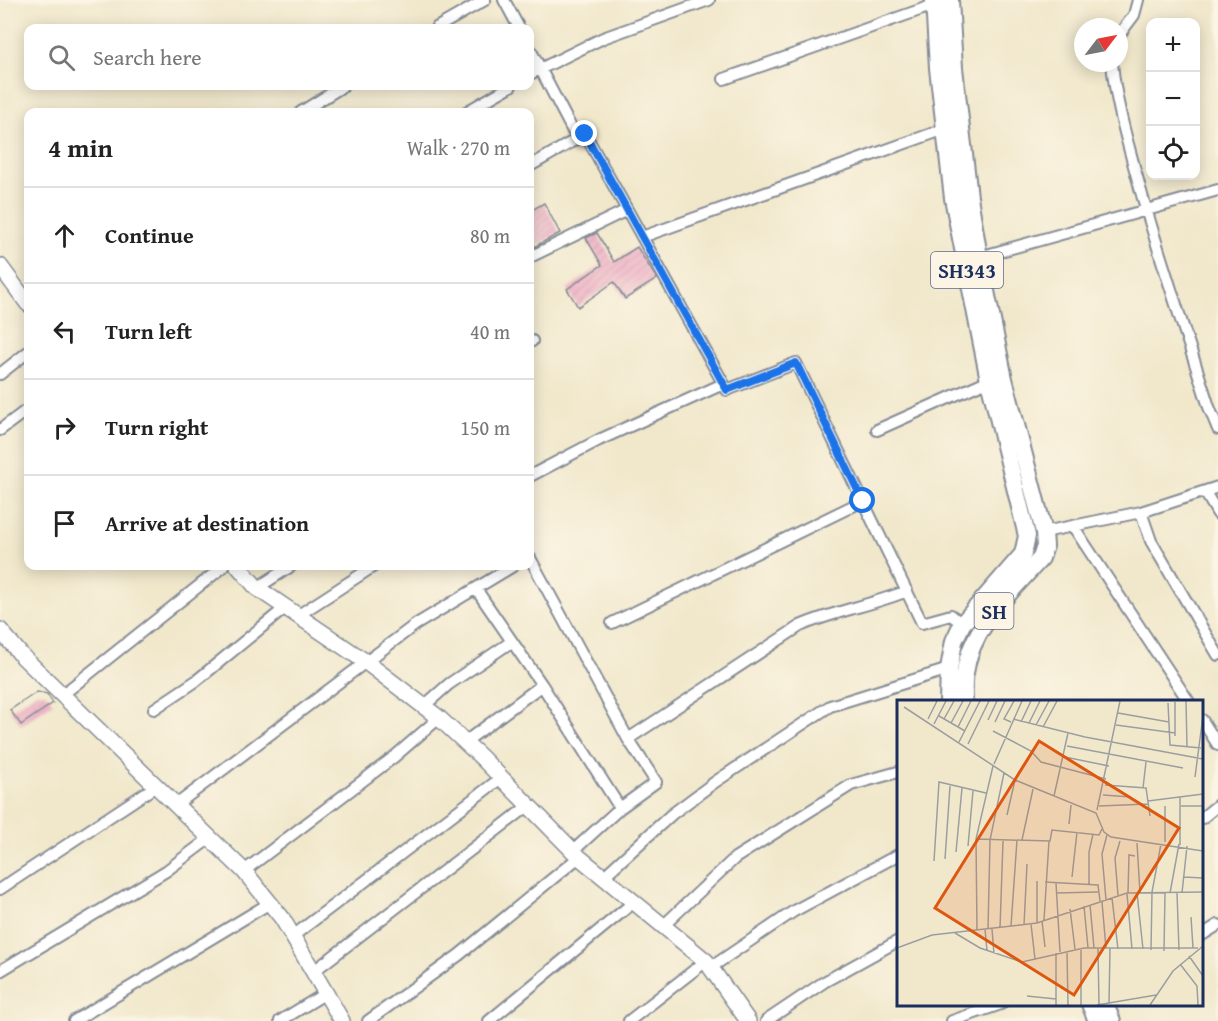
<!DOCTYPE html>
<meta charset="utf-8">
<style>
body{margin:0;font-family:"Gentium Book Plus",serif;background:#f6f6f6;color:#222}
.controls{position:absolute;right:18px;top:18px;display:grid;overflow:hidden;border-radius:12px;box-shadow:0 3px 15px #0003}
.controls button{width:54px;height:54px;display:grid;place-items:center;padding:0;border:0;border-bottom:2px solid #e0e0e0;background:#fff;color:#222;font:30px sans-serif}
.compass{position:absolute;left:1074px;top:18px;width:54px;height:54px;border-radius:50%;background:#fff;box-shadow:0 3px 15px #0003;rotate:58deg}
.stop{position:absolute;width:18px;height:18px;margin:-14px;border:4px solid #1a73e8;border-radius:50%;background:#fff}
.stop.end{background:#1a73e8;border-color:#fff;box-shadow:0 2px 6px #0008}
.list{margin:0;padding:0;list-style:none}
h2{display:flex;justify-content:space-between;align-items:center;height:78px;margin:0;padding:0 24px;font-size:26px}
h2 small{font-size:20px;font-weight:400;color:#767676}
.list li{display:grid;grid-template-columns:39px 1fr auto;gap:18px;align-items:center;box-sizing:border-box;height:96px;padding:0 24px;border-top:2px solid #e0e0e0}
.list b{display:block;font-size:22px;white-space:nowrap}
.list em{font-size:20px;font-style:normal;color:#767676}
.icon{flex:none;width:33px;height:33px;fill:none;stroke:currentColor;stroke-width:2;stroke-linecap:round;stroke-linejoin:round}
.map{position:relative;flex:none;width:1218px;height:1021px;overflow:hidden}
.search{position:absolute;background:#fff;box-shadow:0 3px 15px #0003;left:24px;top:24px;width:510px;height:66px;display:flex;align-items:center;gap:15px;box-sizing:border-box;padding:0 21px;border-radius:12px;color:#767676;font-size:22px}
.panel{position:absolute;background:#fff;box-shadow:0 3px 15px #0003;left:24px;top:108px;width:510px;height:462px;border-radius:12px}
.map>svg:first-child{display:block}
</style>
<div class="map">
<svg width="1218" height="1021" viewBox="0 0 1218 1021">
<defs>
<pattern id="building-hatch" width="6" height="6" patternUnits="userSpaceOnUse" patternTransform="scale(1.5)"><rect width="6" height="6" fill="#edabc2"/><path d="M-1 1l2-2M0 6l6-6M5 7l2-2" fill="none" stroke="#cb93a9"/></pattern>
</defs>
<rect width="100%" height="100%" fill="#fcf5e5"/>
<filter id="ink" filterUnits="userSpaceOnUse"><feTurbulence type="fractalNoise" baseFrequency=".0167" numOctaves="2"/><feDisplacementMap in="SourceGraphic" scale="12" xChannelSelector="R" yChannelSelector="G"/><feConvolveMatrix kernelMatrix="1 2 1 2 8 2 1 2 1" color-interpolation-filters="sRGB"/></filter>
<filter id="wash" filterUnits="userSpaceOnUse"><feTurbulence type="fractalNoise" baseFrequency=".008" numOctaves="4" result="noise"/><feDisplacementMap in="SourceGraphic" scale="24" xChannelSelector="R" yChannelSelector="G"/><feGaussianBlur stdDeviation="1.35" result="paint"/><feColorMatrix in="noise" values="0 0 0 0 0 0 0 0 0 0 0 0 0 0 0 0 0 1.4 0 .05"/><feComposite in="paint" operator="in"/></filter>
<g filter="url(#wash)">
<rect width="100%" height="100%" fill="#f1e8cc"/>
<g id="blocks">
<path fill="url(#building-hatch)" d="M544,203L560,233L530,249V211Z
M597,233L614,262L637,247L657,279L625,299L614,282L578,307L567,289L602,265L586,238Z
M37,692L47,694L53,703L21,725L10,710Z"/>
</g>
</g>
<g filter="url(#ink)">
<use href="#blocks" fill-opacity="0" stroke="#868c95" stroke-width="1.5"/>
<g fill="none" stroke-linecap="round" stroke-linejoin="round">
<defs>
<path id="street" d="M504,0L519,28
M436,28L485,0
M1119,35L1134,15L1138,0
M530,49L577,139L585,134L727,390L796,363L922,623L951,615L962,624
M1112,63C1116,106 1129,147 1140,188C1161,262 1186,334 1209,407L1218,429
M530,74L603,38L709,0
M724,79L934,5
M301,112L343,86
M466,112L511,86
M530,166L577,139
M642,237L945,129
M530,257L627,210
M976,258L1218,190
M530,342L532,341
M0,374L28,352
M0,430L28,409
M877,430L989,380
M530,476L599,440L723,384
M1205,492L1218,514
M1141,512L1151,541L1218,655
M1073,526L1189,702
M1044,532L1141,512L1218,487
M530,558L628,739L656,782L620,808L573,851
M257,588L291,566
M476,589L542,685L620,808
M297,616L374,566
M612,623L863,501
M62,695L224,566
M424,706L449,684L511,642
M154,709L196,681L285,608
M1202,720L1218,745
M628,739L800,626C835,611 872,605 907,591
M465,742L542,685
M176,805L415,625L513,566
M1202,818L1218,805
M244,871L394,757L439,718
M603,877L672,814L715,782L830,706L949,669
M0,889L156,786
M663,926L735,858L851,785L898,772
M1202,935L1218,925
M293,936L501,778
M710,968L794,911L898,855
M0,971L166,871L210,838
M314,971L528,806
M74,1021L270,903
M280,1021L326,993
M368,1021L459,955L579,857
M489,1021L634,902
M629,1021L706,961
M766,1021L824,982L898,941
M952,1021L1001,1004"/>
<path id="secondary" d="M0,266L28,304
M238,566L257,588L366,662L439,718L481,757L579,857L706,961L748,1021
M0,630L22,656L244,871L282,918L342,1021"/>
<path id="primary" d="M934,0L938,68L953,198L989,380L1027,536L1023,554L962,624L954,641L949,669L948,702
M950,0L954,68L969,197L979,257L1004,379L1044,532L1045,546L1041,558C1011,592 971,626 965,673C963,682 964,692 964,702
M1090,1004L1097,1021
M1105,1004L1112,1021"/>
</defs>
<use href="#street" stroke="#868c95" stroke-width="14"/>
<use href="#secondary" stroke="#868c95" stroke-width="18"/>
<use href="#primary" stroke="#868c95" stroke-width="20"/>
<use href="#street" stroke="#fff" stroke-width="10"/>
<use href="#secondary" stroke="#fff" stroke-width="15"/>
<use href="#primary" stroke="#fff" stroke-width="16"/>
</g>
</g>
<g fill="none" stroke-linecap="round" stroke-linejoin="round" filter="url(#ink)">
<path stroke="#1a73e8" stroke-width="8" d="M585,134L727,390L796,363L863,501"/>
</g>
<g text-anchor="middle" dominant-baseline="central" stroke-width="4.5" stroke-linejoin="round" paint-order="stroke">
<g fill="#fcf5e5" stroke="#5e6a86" stroke-width="1.5">
<rect x="931" y="252" width="72" height="36" rx="4.5"/>
<rect x="974.5" y="593" width="39" height="36" rx="4.5"/>
</g>
<g font-size="21" font-weight="bold" fill="#1b2f5e">
<text x="967" y="270">SH343</text>
<text x="994" y="611">SH</text>
</g>
</g>
<g transform="translate(897 700)">
<rect width="306" height="306" fill="#f1e8cc"/>
<path fill="none" stroke="#9b9ea0" stroke-width="1.5" d="M289,1L290,47M278,2V36M271,3L273,45L304,48M7,7L118,80L199,113L207,132L214,137L306,151M221,13L272,22M42,16L68,31M31,19L40,1M47,19L57,1M116,19L188,37L306,59M91,20L100,1M98,22L108,1M114,22L107,19L117,1M124,22L134,1M54,23L66,1M132,23L143,1M37,24L49,1M139,25L152,1M219,25L278,33M61,27L74,1M146,27L160,1M96,31L134,51L144,62L209,79M62,42L83,1M71,44L92,1M170,46L286,68M168,57L212,66M97,64L125,1M298,77L306,16M208,85L249,88L253,116M246,88L249,62M206,95L234,97M157,96L171,33M251,101L306,94M202,106L251,104M284,106H306M200,110L223,1M110,115L118,80M172,124L174,105M79,139L153,141L155,130L202,135L205,129M125,140L136,89M268,142V106M240,143L243,193M283,145V97M71,146L76,91M59,152L65,88M48,159L53,86M37,161L42,82L89,93M175,177L180,132M287,177L306,178M148,182L201,185L203,201M159,183L163,252M192,185V152L196,134M159,193L201,192M231,193L232,155L238,156M240,193L246,249M273,193L282,144M280,193L282,250M285,193L290,146M230,194L235,249M221,195L218,158L223,141M215,198L221,249M209,200L205,154L210,135M205,202L209,248M193,205L197,248M187,206L191,248M173,209L178,249M294,217L296,248M147,220L152,141M145,221L148,247M140,223V181M134,224L138,259M127,225L130,164M114,226L120,140M103,228L106,141M88,229L90,251M91,229L93,140L107,73M95,229L97,254M80,230L79,139L96,66M58,233L83,248L125,262L187,248H301M0,248L35,235L140,223L230,193L306,192M184,248V305M201,248L202,305M254,250L255,192L264,144M170,251L171,305M267,251L268,193M159,253V305M292,256L306,276M283,264L300,286L301,305M130,296L159,299M212,304L213,248M200,305L259,295M253,305L276,271L306,246"/>
<path fill="#de5710" fill-opacity="0.15" stroke="#de5710" stroke-width="3" d="M142,41L282,128L177,295L38,208Z"/>
<rect width="306" height="306" fill="none" stroke="#1b2f5e" stroke-width="3"/>
</g>
</svg>
<div class="controls">
<button>+</button>
<button>−</button>
<button><svg class="icon" aria-label="locate" viewBox="0 0 24 24"><circle cx="12" cy="12" r="6"/><path d="M12 2v4M12 18v4M2 12h4M18 12h4"/></svg></button>
</div>
<svg class="compass" viewBox="-18 -18 36 36"><path d="M0-13l5 13h-10z" fill="#e53935"/><path d="M0 13l5-13h-10z" fill="#767676"/></svg>
<div class="stop" style="left:863px;top:501px"></div>
<div class="stop end" style="left:585px;top:134px"></div>
<div class="search"><svg class="icon" aria-label="search" viewBox="0 0 24 24"><circle cx="10" cy="10" r="6"/><path d="M15 15l6 6"/></svg>Search here</div>
<section class="panel">
<h2>4 min<small>Walk · 270 m</small></h2>
<ul class="list">
<li><svg class="icon" aria-label="ahead" viewBox="0 0 24 24"><path d="M12 20V5M6 11l6-6 6 6"/></svg><div><b>Continue</b></div><em>80 m</em></li>
<li><svg class="icon" aria-label="left" viewBox="0 0 24 24"><path d="M17 20v-9H6M10 6l-5 5 5 5"/></svg><div><b>Turn left</b></div><em>40 m</em></li>
<li><svg class="icon" aria-label="right" viewBox="0 0 24 24"><path d="M7 20v-9h11M14 6l5 5-5 5"/></svg><div><b>Turn right</b></div><em>150 m</em></li>
<li><svg class="icon" aria-label="arrive" viewBox="0 0 24 24"><path d="M6 21V4h12l-3 4 3 4H6"/></svg><div><b>Arrive at destination</b></div></li>
</ul>
</section>
</div>
